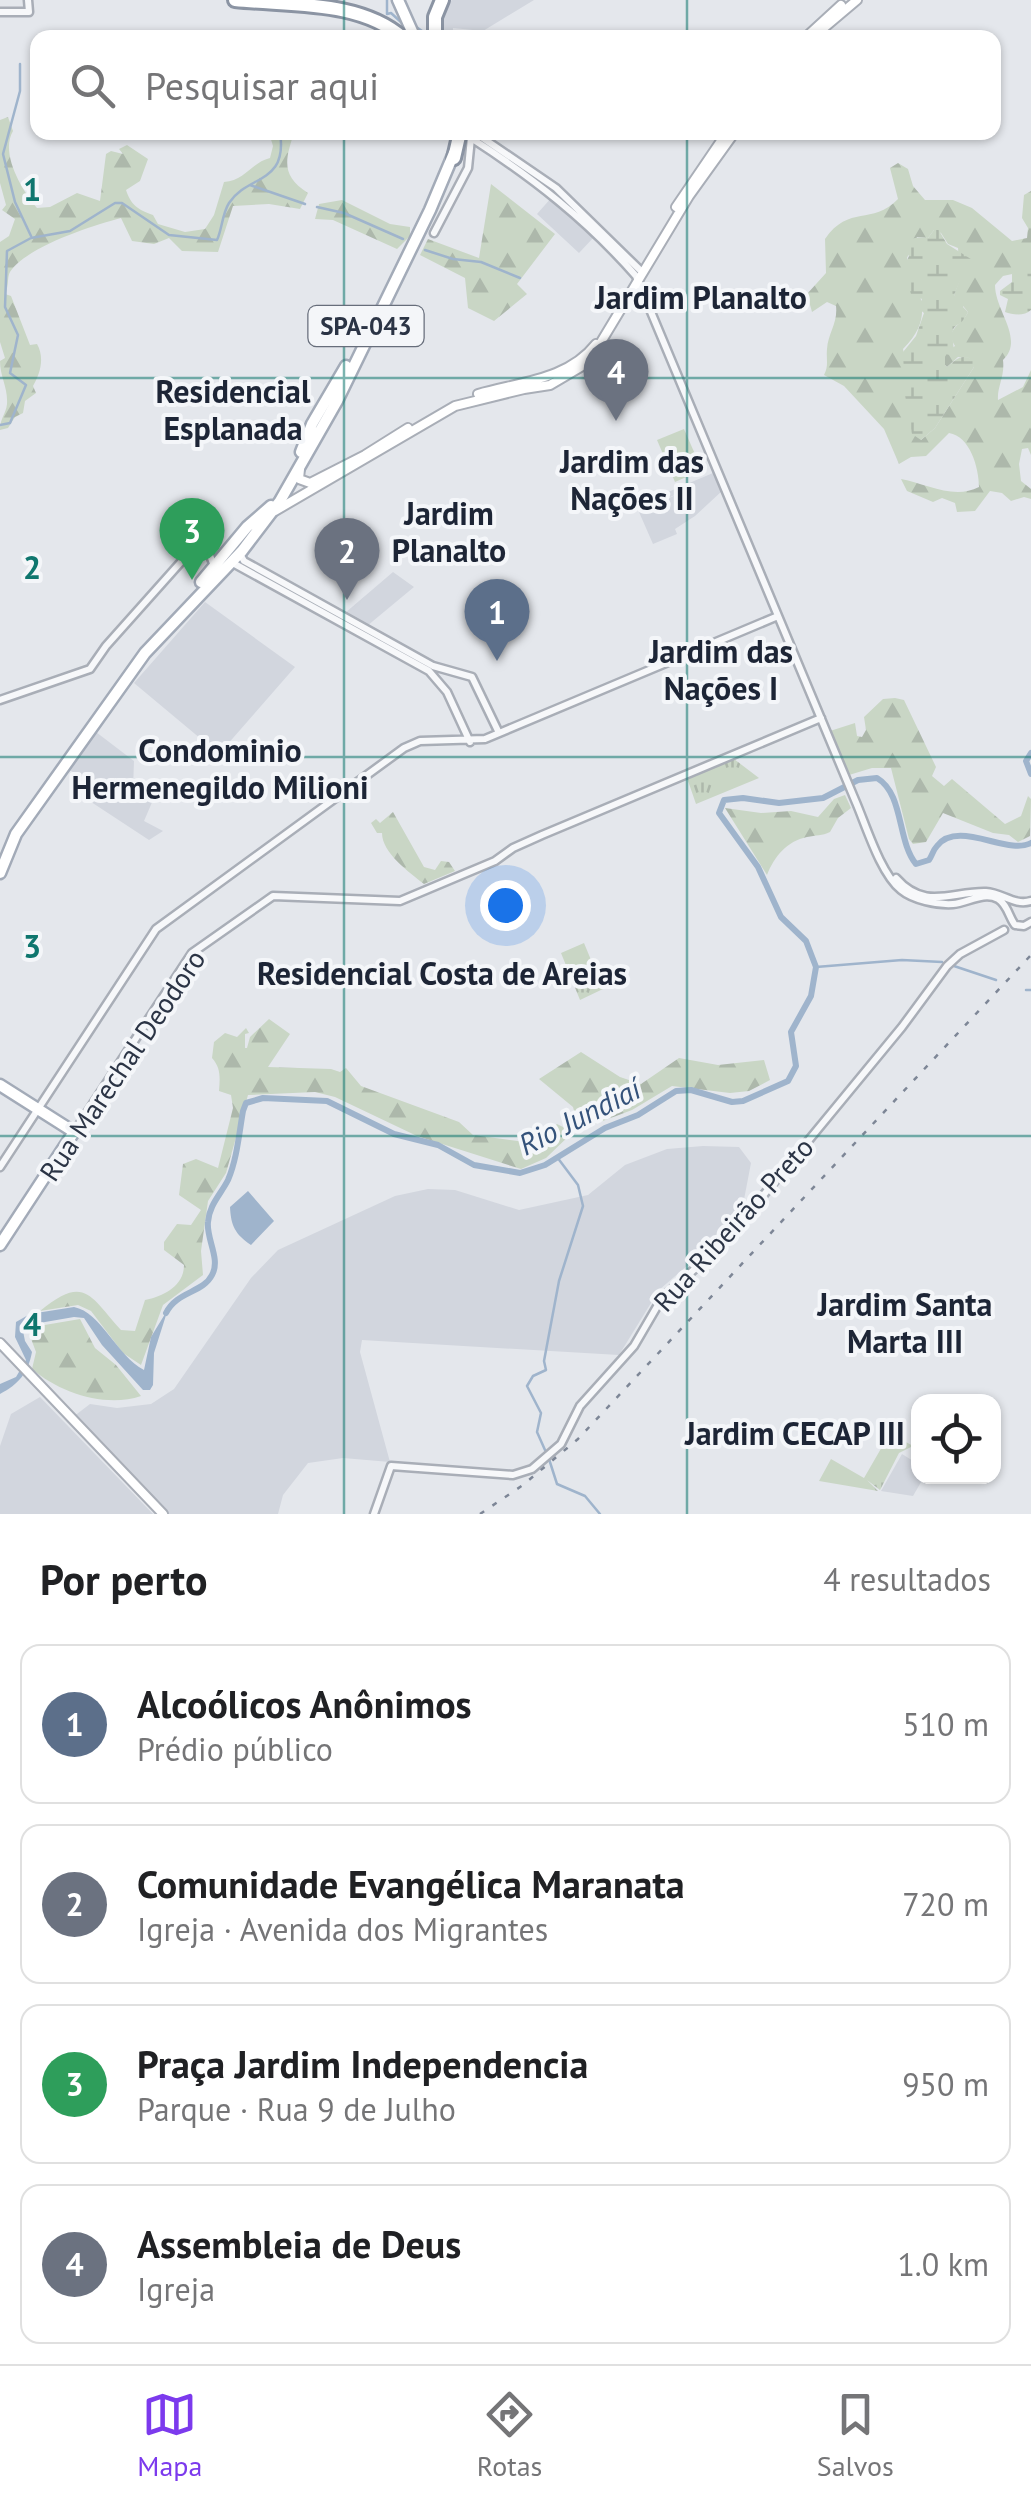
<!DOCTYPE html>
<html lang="pt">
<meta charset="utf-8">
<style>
body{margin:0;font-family:"PT Sans",sans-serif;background:#f2f2f2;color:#202124}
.controls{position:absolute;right:30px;bottom:30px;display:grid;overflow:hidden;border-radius:20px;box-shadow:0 2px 8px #0004}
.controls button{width:90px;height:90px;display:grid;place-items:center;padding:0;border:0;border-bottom:2px solid #e0e0e0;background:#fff;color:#202124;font:50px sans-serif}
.you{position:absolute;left:505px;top:905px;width:35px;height:35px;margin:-25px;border:8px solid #fff;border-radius:50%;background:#1a73e8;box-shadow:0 0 0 15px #1a73e833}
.badge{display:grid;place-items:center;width:65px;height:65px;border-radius:50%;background:#7c3aed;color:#fff;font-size:32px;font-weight:700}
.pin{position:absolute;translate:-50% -82px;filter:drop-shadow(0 2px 5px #0008)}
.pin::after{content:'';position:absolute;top:52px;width:35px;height:30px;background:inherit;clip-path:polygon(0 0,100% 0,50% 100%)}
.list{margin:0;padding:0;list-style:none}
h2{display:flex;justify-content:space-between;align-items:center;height:130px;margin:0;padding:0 40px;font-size:42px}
h2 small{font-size:32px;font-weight:400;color:#757577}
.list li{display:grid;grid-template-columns:65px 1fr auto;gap:30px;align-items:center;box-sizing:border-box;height:160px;margin:0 20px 20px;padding:0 20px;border:2px solid #e0e0e0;border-radius:20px}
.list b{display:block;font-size:38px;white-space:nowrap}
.list p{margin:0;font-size:32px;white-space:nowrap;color:#757577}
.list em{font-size:32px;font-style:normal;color:#757577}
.icon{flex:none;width:55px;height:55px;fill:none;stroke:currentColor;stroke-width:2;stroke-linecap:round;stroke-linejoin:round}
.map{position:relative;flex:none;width:1031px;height:1514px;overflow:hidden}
.search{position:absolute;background:#fff;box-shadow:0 2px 8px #0004;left:30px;right:30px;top:30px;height:110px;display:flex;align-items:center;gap:25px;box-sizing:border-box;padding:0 35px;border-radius:20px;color:#757577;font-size:38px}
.sheet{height:850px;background:#fff}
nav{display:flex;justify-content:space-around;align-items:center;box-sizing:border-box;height:140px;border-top:2px solid #e0e0e0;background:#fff;font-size:28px;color:#757577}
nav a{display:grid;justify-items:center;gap:5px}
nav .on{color:#7c3aed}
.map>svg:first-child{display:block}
</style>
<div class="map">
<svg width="1031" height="1514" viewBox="0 0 1031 1514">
<defs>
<pattern id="grass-tufts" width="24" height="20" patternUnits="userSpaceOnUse" patternTransform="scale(2.5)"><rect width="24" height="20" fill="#c9d6c5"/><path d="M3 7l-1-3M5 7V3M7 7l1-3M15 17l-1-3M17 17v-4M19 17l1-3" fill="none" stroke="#adb8ab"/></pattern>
<pattern id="forest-firs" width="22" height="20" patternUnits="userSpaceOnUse" patternTransform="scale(2.5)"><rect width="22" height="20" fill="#c9d6c5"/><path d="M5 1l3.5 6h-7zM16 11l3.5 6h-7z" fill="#adb8ab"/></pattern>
<pattern id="wetland-marsh" width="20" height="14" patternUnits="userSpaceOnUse" patternTransform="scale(2.5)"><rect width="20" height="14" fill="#c9d6c5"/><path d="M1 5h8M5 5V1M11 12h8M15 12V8" fill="none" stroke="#adb8ab"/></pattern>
</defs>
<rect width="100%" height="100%" fill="#e4e7ec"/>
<path fill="#d2d6de" d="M452,0H534L483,31L453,28V37H441L440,22L444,7Z
M552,197L594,237L579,253L537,214Z
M713,473L722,491L695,516L675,529L677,534L653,544L639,512L682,492L637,511L635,506Z
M393,572L414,587L367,626L345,613Z
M205,602L295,667L219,754L134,683Z
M92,729L134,761L133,789L153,800L144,821L163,831L149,840L82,796L90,782L66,768Z
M703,1146L739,1147L751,1163L742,1210L703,1252L659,1290L619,1355L362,1340L360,1352L390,1462L343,1458L308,1463L283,1495L278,1514H166L73,1417L90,1404L117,1408L151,1404L174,1389L251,1278L278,1250L395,1196L428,1189L455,1190L519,1210L588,1195L625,1165L667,1149Z
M40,1397L153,1514H0V1446L11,1414Z
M902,1454L918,1464V1476L924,1477L913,1496L881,1491Z"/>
<path fill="url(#grass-tufts)" d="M734,759L759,778L696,804L687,778Z
M584,943L603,989L580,1000L561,953Z
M890,1433L913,1446L899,1453L880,1490L867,1480L878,1491L819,1481L831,1459L864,1478Z"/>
<path fill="url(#forest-firs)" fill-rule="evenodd" d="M8,117L13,131C0,153 21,189 37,208L50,207L77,193L100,201L106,154L111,151L123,154L119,149L127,145L148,159L140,181L126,190C131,205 138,210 153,215L158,224L185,232L205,229L214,215L224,182C245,181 252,162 270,158L273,146L269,133H294C285,160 281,176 308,193L300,209L269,204L233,206L218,252L182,251L169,238L154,244L132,241L121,218C91,226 26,247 10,272C7,277 9,287 5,294L11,296L30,345L37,344C45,358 40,374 33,386L36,393L25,401L23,413L15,417L8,428L0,430C0,418 6,414 7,404C8,387 0,377 0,361L5,358L0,342V242L9,236L15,219L2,210L6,205L0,183V120Z
M898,163L908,169L913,186L925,200H953L972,208L1012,241L1027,238L1028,228L1022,218L1024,195L1031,191V270L1003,276L995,285C995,311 1025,339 1003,360C1005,377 997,386 998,400L1023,387L1031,370V455L1028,448L1022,449L1019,464L1021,481L1031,489V499L1024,497L1011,501L1002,493L990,491L975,511L957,512L955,503L942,498L933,502L907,491L901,479C927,484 954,500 979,487C979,468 970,436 949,433L926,456L911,457L899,464L884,429L844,386L824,375C829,365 826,360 827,349C828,333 838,323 836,306L827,302L812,312L807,294L826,273L825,239C849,204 872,226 898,199L890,168ZM934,230L941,233L948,244L958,248L960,279L954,295L968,312C962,326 944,328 955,346L945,353V365L947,367L958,357L969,358L974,367L935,428L921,440L903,349C935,317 920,295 907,258L917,237L928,238Z
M491,184L555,234L517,284L527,294L494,321L468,308L465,278L420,255L428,239L479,258Z
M342,200L390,224L410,227V236L397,249L333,220L315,219L319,204Z
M895,698L904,700L936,767L932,776L944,786L952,779L1005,824L1021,816L1028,796L1031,799L1030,836L1018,842L1009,835L993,833L943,813L926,842L913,844L909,839L891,768H872L849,775L830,731L855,723L857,736L862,737L866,730L864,717L883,699Z
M845,795L851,808L838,818L830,832C822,836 816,835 807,837C787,841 774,857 767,875L725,808L761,813L791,811L818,817L834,799Z
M393,812L424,867L435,870L441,861L449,862L455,871L424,884C409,872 382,853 382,833H377L371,823L376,819L380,823Z
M269,1019L290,1034L268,1067L331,1069L340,1072L346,1068L361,1086L459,1122L473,1135L518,1141L543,1136L557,1124L573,1132L546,1158L521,1169L417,1136L335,1097L315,1092L248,1095L226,1173L208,1201L201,1251L203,1275L163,1305L141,1365L123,1353L91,1311L78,1305L40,1311C85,1274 90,1296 121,1330L135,1331L145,1300C164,1296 184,1286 184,1265L164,1250V1242L177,1224L191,1225L201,1210L179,1195L183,1164L196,1159L218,1168L233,1108L231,1095L219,1091C220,1078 221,1068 212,1058L214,1042L225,1033L237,1037L246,1028L249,1033L245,1034V1048H247L250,1037Z
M581,1052L620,1077L641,1084L679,1058L718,1065L764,1060L770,1080L749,1091L730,1093L672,1086L632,1110L579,1130L573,1107L539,1079Z
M80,1319L95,1348L116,1365L141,1396C106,1408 60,1393 32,1369L36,1352L27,1328Z"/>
<path fill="url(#wetland-marsh)" d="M938,229L947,244L974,261L970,279L962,276L954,295L964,302L963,307L968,312C958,334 949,316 954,350L950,355L945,354V365L947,367C956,360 961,353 973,360L974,367L935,428L921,440L912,434L905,395L903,352L916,336L924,313L918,308L922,299L911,294C908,284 908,277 904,267L909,256L903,247C906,237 919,237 928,238L934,230Z
M1024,266L1031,269V310C1025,316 1013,315 1005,312L1008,299L1000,295V291L1012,282V274Z"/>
<path fill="#c9d6c5" d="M684,429L702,470L675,482L657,440Z"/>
<path fill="#9fb4cc" d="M248,1191L274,1221L251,1245C235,1234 231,1226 230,1207Z
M74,1307C101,1312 117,1356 144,1370L151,1337L168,1309L154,1353L153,1385L150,1390H143L102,1345L84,1318L74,1317L22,1326L25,1341L32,1352C28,1373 19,1384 0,1394V1384L16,1377L26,1360L15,1337L16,1322L30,1314Z"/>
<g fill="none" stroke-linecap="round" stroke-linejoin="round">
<path stroke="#9fb4cc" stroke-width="2.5" d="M387,0V14L391,13L402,23
M415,26L429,36
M372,38L377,29
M20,64V91L3,154L15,202L31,236
M250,185L305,204
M317,207L344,213L403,239
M425,250L453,259L481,262L520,278
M0,425L10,423L26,385L10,373L18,335L5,307L7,251L31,238L70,231L115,203H122L169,235L217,240C222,230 222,214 229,203C248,174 288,185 280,132
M954,966L996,980
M816,967L902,960L942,962
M1026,990H1031
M545,1450L537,1432L541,1413L527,1386L533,1376L546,1370L544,1361L559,1281L583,1206L578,1185L557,1157
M549,1459L557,1484L585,1496L600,1514"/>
<path stroke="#9fb4cc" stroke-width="6" d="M1031,753L1026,761L1031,774
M166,1313C177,1291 203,1293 212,1275C221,1259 206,1239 208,1222C209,1205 221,1194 228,1180C237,1159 239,1134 243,1111L246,1103L263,1098L327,1101L394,1134L438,1145L474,1165L520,1173L545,1165L605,1128L638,1115L676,1091L691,1090L732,1102L743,1101L788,1081L796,1066L791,1032L811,996L816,967L806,941L781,917L758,867L719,813L724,800L743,798L779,803L823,798L858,780L877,778C904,794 897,841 916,864L929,860C932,856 933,850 937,846C958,819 1008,856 1031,843"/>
<defs>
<path id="tertiary" d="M0,12H29L28,0
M474,132L556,188L640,270
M471,138C533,178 587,220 636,276L855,800C866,825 880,873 901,890C913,900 937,905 953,904C967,903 984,891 998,899C1007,904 1009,917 1015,925L1024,926L1031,922
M434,233L468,168L471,138
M240,554L244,561L433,666L472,677L499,733
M231,562L429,671L447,692L470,742
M0,700L90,669L106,646L197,544L205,542L214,566
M896,878C925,911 952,891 986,892C1003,893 1014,906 1031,901
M75,1131L192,953L273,896L400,901L495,861L513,848L542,835L821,718
M0,1167L156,929L404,748L420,741L485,739L778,616
M374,1514L391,1466L513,1475L532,1469L561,1444L580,1406L634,1346L662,1298L724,1243L902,1027L947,966L960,954L1004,930"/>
<path id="secondary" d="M805,38L841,5
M812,38L857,0
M676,207L727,132
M478,394C519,382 568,380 596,344
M300,469L299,479L310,483L365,455L408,428
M275,511L455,406L524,389L550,385L589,362L689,196L735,132
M0,1343L163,1514"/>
<path id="primary" d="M398,0L415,38
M301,452L312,424L346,366
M201,582L247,527L271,506
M0,873L16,834L145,653L242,551L280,501L337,401L430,210L454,153
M0,1085L74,1132L0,1245"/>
<path id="motorway" d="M235,0C291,6 360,0 403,38
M435,38V17L442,0
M454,158L460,132"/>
</defs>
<use href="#tertiary" stroke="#a9aeb7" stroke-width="11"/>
<use href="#secondary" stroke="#a9aeb7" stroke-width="12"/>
<use href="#primary" stroke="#a3abb8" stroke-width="15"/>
<use href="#motorway" stroke="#8b94a3" stroke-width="18"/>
<use href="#tertiary" stroke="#f7f8fa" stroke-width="6"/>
<use href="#secondary" stroke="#fff" stroke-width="8"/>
<use href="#primary" stroke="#fff" stroke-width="10"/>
<use href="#motorway" stroke="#fff" stroke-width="12"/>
<path stroke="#7d8696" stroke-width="2.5" stroke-dasharray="5 10" stroke-linecap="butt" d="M480,1514L523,1485L578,1439L1031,955"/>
</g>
<path fill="none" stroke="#0f766e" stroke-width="2.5" stroke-opacity="0.55" d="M344,0V38M687,0V38M344,132V1514M687,132V1514M0,378H1031M0,757H1031M0,1136H1031"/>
<g text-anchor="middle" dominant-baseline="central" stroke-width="8" stroke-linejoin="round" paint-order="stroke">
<rect fill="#f4f6f9" stroke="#676e7b" stroke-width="2.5" x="308.5" y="306" width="115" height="40" rx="8"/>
<g font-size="25" font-weight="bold" fill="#2b3445">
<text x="366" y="326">SPA-043</text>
</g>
<g font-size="28" fill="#2b3445" stroke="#f4f6f9">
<text transform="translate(122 1065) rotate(-56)">Rua Marechal Deodoro</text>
<text transform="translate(733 1224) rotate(-48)">Rua Ribeirão Preto</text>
</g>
<g font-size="30" font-style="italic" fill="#34527a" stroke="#f4f6f9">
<text transform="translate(579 1116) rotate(-27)">Rio Jundiaí</text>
</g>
<g font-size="32" font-weight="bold" fill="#1d2536" stroke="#f4f6f9">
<text x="701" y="297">Jardim Planalto</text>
<text x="233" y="391">Residencial<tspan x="233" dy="37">Esplanada</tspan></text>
<text x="632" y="461">Jardim das<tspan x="632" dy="37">Nações II</tspan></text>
<text x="449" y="513">Jardim<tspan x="449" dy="37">Planalto</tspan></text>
<text x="721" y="651">Jardim das<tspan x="721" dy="37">Nações I</tspan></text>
<text x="220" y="750">Condominio<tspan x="220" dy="37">Hermenegildo Milioni</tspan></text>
<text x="442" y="973">Residencial Costa de Areias</text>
<text x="905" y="1304">Jardim Santa<tspan x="905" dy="37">Marta III</tspan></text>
<text x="795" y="1433">Jardim CECAP III</text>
</g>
</g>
<g font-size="32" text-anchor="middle" font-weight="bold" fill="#0f766e" stroke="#f4f6f9" stroke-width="8" stroke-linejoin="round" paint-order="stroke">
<text x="32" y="201">1</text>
<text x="32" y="579">2</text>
<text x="32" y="958">3</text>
<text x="32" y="1336">4</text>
</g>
</svg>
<div class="controls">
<button><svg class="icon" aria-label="locate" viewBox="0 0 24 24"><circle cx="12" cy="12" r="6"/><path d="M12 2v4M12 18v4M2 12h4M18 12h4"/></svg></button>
</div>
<div class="you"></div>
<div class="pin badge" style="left:497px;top:661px;background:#5c6f8a">1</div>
<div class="pin badge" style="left:347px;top:600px;background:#6b7280">2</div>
<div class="pin badge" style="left:192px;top:580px;background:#2e9e5b">3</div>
<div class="pin badge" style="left:616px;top:421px;background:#6b7280">4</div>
<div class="search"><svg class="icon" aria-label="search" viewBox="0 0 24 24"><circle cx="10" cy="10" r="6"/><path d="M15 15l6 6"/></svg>Pesquisar aqui</div>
</div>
<section class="sheet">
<h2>Por perto<small>4 resultados</small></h2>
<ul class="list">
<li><span class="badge" style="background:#5c6f8a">1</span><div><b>Alcoólicos Anônimos</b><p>Prédio público</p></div><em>510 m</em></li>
<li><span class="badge" style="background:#6b7280">2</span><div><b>Comunidade Evangélica Maranata</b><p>Igreja · Avenida dos Migrantes</p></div><em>720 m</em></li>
<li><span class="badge" style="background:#2e9e5b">3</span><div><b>Praça Jardim Independencia</b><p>Parque · Rua 9 de Julho</p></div><em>950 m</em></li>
<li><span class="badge" style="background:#6b7280">4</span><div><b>Assembleia de Deus</b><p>Igreja</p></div><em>1.0 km</em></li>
</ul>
</section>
<nav>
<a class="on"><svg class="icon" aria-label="map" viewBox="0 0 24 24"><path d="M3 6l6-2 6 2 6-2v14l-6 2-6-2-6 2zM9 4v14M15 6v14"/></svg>Mapa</a>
<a><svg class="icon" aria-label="directions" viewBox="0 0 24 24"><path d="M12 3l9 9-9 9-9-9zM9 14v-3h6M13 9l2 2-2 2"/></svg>Rotas</a>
<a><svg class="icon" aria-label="saved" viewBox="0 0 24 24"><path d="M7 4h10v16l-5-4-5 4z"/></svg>Salvos</a>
</nav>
